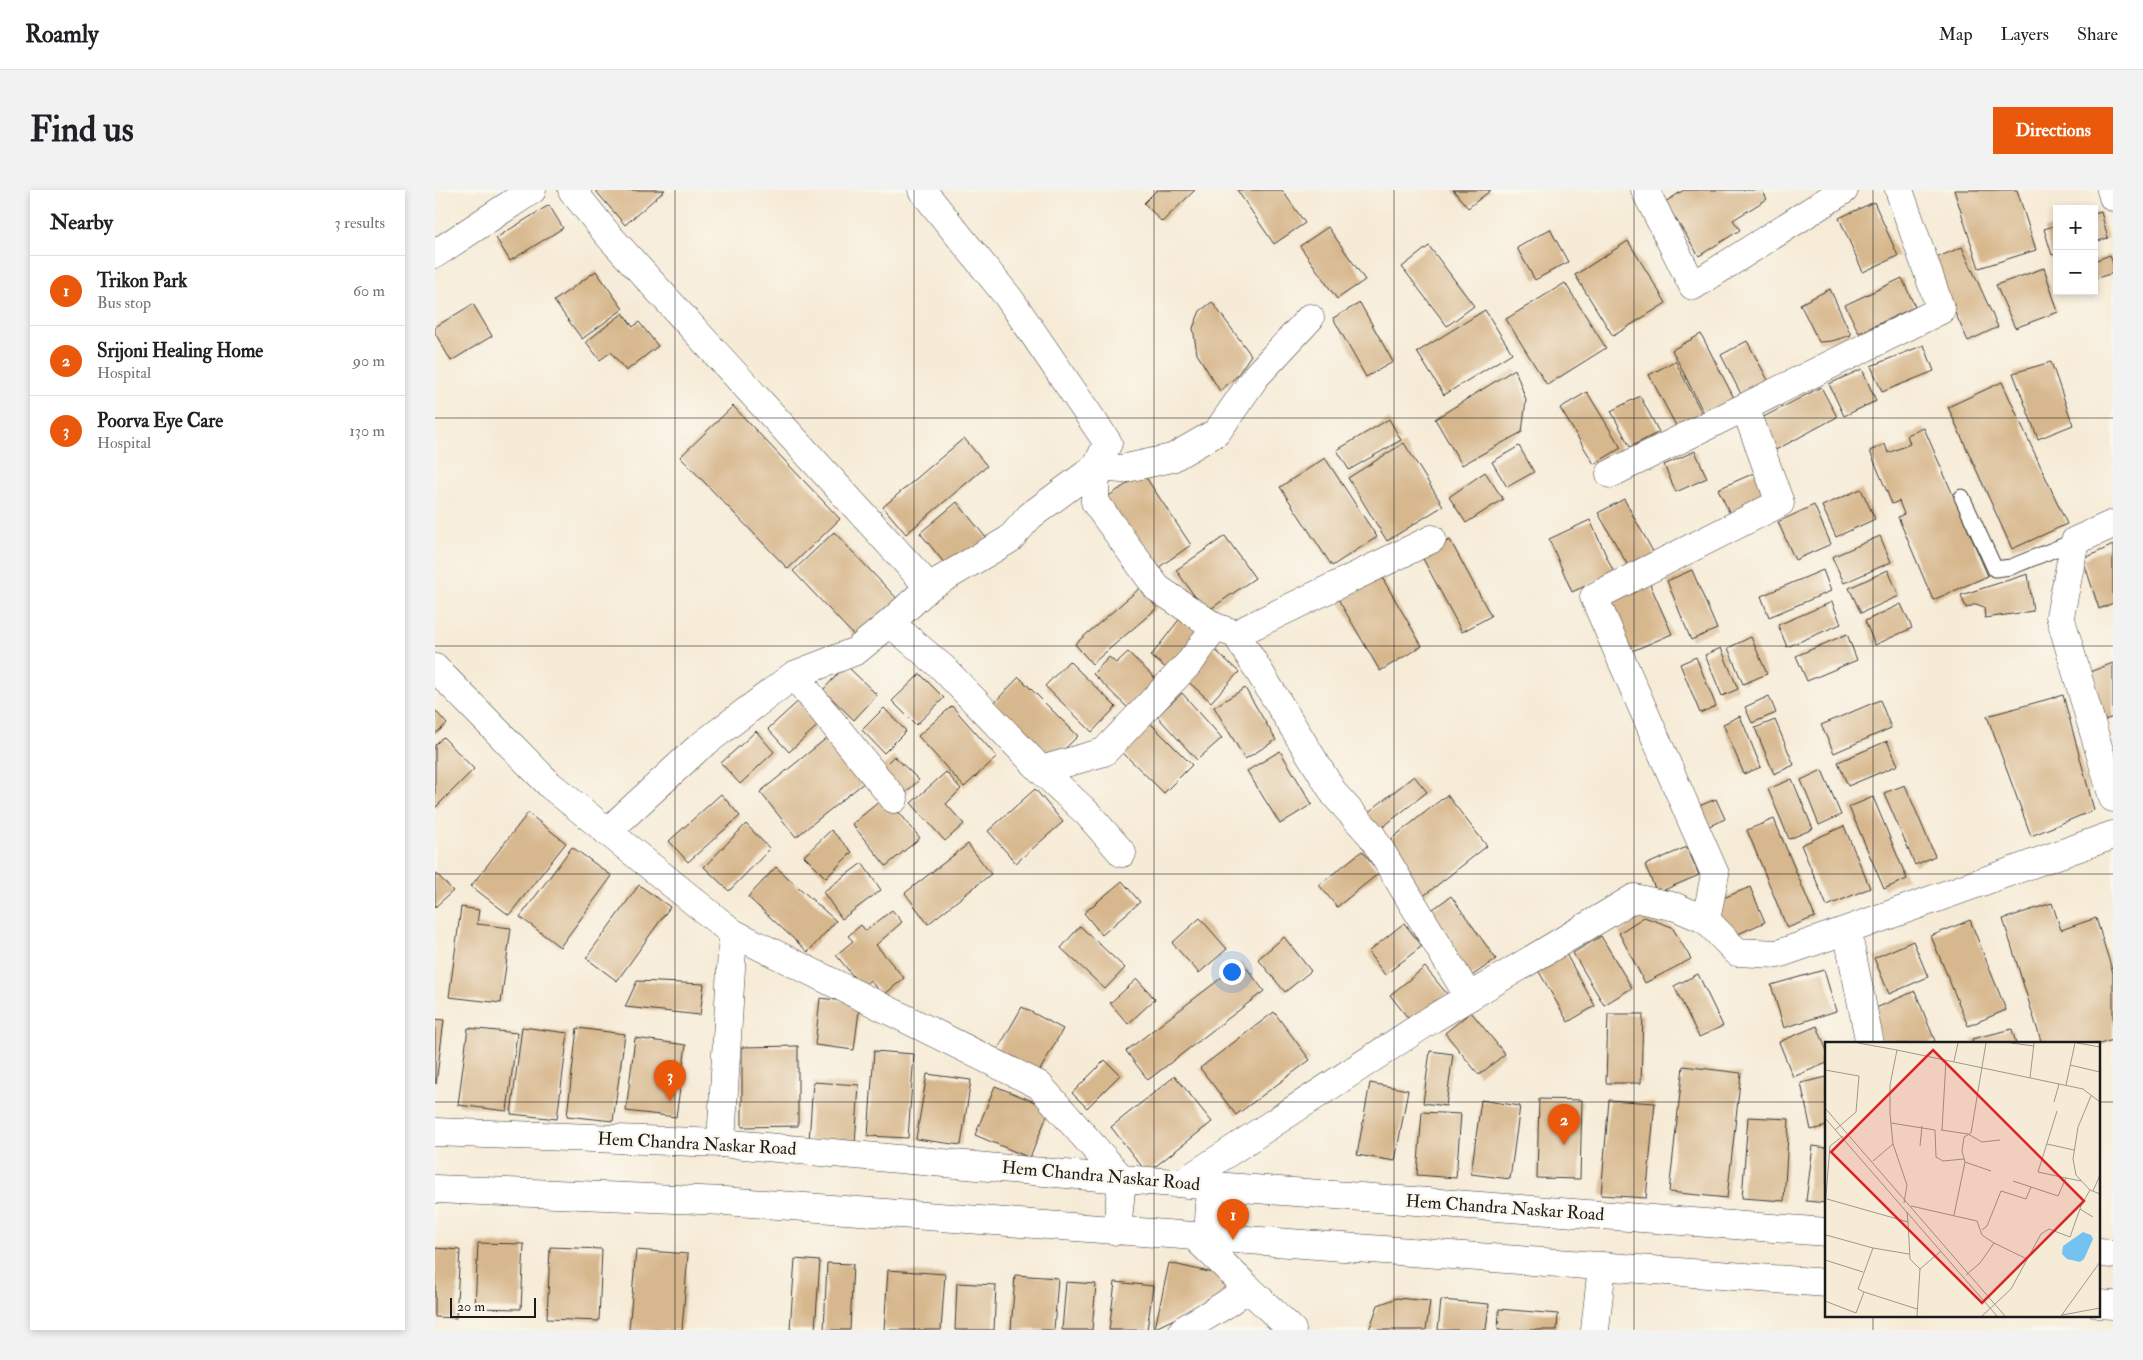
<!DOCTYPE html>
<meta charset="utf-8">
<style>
body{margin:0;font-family:"IM FELL Double Pica",serif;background:#f2f2f2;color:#202124}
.controls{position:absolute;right:15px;top:15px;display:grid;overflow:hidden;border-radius:0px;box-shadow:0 2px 8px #0003}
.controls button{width:45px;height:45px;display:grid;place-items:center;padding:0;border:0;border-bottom:1px solid #e0e0e0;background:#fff;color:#202124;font:25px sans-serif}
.scale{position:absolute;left:15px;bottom:12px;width:86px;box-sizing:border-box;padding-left:5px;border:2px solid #1c1c1c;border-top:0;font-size:14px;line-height:18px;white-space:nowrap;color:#1c1c1c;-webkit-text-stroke:4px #fbf7ec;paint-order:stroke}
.you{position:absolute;left:796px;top:781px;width:18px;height:18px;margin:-12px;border:4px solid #fff;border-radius:50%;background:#1a73e8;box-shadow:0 0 0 8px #1a73e833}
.badge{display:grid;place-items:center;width:32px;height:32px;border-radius:50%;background:#ea580c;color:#fff;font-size:16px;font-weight:700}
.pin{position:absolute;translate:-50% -41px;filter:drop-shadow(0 1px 2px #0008)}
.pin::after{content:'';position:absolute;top:26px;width:18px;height:15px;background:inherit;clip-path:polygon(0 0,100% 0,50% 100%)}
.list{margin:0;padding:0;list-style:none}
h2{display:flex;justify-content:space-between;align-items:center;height:65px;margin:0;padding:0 20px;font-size:21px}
h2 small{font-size:16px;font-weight:400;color:#757577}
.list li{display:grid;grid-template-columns:32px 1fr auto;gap:15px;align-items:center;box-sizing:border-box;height:70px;padding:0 20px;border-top:1px solid #e0e0e0}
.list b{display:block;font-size:19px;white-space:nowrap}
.list p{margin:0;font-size:16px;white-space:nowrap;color:#757577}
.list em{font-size:16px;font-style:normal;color:#757577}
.map{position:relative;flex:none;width:1678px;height:1140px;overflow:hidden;border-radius:0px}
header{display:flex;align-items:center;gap:30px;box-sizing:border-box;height:70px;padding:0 25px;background:#fff;border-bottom:1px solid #e0e0e0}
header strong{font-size:24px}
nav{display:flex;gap:28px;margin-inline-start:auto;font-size:18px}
.intro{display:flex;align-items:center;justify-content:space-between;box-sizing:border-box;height:120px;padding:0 30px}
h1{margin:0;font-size:35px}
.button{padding:12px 22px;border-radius:0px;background:#ea580c;color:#fff;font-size:18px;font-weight:700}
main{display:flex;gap:30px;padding:0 30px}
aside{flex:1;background:#fff;border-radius:0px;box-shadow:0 2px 8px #0003}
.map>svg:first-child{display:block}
</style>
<header>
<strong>Roamly</strong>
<nav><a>Map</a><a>Layers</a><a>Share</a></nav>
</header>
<div class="intro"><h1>Find us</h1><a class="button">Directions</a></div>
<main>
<aside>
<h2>Nearby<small>3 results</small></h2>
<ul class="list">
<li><span class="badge">1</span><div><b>Trikon Park</b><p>Bus stop</p></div><em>60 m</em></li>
<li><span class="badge">2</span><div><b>Srijoni Healing Home</b><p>Hospital</p></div><em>90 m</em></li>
<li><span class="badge">3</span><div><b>Poorva Eye Care</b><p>Hospital</p></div><em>130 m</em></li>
</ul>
</aside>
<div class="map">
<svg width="1678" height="1140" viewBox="0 0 1678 1140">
<rect width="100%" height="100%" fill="#fbf7ec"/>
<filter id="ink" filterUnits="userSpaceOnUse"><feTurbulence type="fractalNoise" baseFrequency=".02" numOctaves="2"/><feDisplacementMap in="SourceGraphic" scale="10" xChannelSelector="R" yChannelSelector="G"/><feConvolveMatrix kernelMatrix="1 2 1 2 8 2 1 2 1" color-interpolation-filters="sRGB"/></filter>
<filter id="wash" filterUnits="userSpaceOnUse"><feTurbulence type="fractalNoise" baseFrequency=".0096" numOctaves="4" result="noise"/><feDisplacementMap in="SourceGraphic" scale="20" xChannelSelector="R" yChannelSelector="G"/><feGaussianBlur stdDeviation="1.12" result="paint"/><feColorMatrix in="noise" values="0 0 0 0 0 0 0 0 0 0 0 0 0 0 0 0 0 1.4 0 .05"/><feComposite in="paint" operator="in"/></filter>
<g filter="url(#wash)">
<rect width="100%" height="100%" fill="#f6ebd7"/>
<g id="blocks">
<path fill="#d7b78d" d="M160,0H230L190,35Z
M722,0H760L727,32L709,13Z
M802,0H847L870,33L839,54Z
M1018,0H1056L1033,18Z
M1249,0H1327L1332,9L1298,30L1305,40L1264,66L1230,12Z
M1519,0H1582L1601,60L1544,78Z
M1439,12L1463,66L1428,82L1404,28Z
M114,15L128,38L75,71L61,48Z
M1666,22L1673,48L1659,52V24Z
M1622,35V63L1617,65L1609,39Z
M893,37L930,90L902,109L865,56Z
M1115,39L1133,72L1100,90L1082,58Z
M1193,51L1231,113L1178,146L1140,85Z
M994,56L1039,116L1012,136L967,77Z
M1527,57L1563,137L1533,151L1496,70Z
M1675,65L1678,74V83L1659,89V71Z
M1609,78L1623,122L1580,138L1561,95Z
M161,81L188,119L147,149L119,111Z
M1467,88L1480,117L1424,143L1410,115Z
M1130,93L1171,158L1112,195L1071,129Z
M1395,99L1416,145L1397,151L1384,152L1365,114Z
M777,112L816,165L801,187L785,201L762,164L758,138L765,121Z
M925,113L958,172L931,187L898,128Z
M38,114L57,146L16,171L0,143V137Z
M1050,120L1077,163L1009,205L982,162Z
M188,123L198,137L204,132L223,156L191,181L176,162L165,170L151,152Z
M1266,144L1301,212L1271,227L1237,160Z
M1312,151L1335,194L1308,208L1286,165Z
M1489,155L1499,181L1447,202L1436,176Z
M1240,171L1270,229L1245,243L1214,185Z
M1616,172L1638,235L1603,249L1578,183Z
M1080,179L1091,210L1087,242L1027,275L1000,229Z
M1427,179L1441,211L1409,226L1394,194Z
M1567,192L1632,334L1577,359L1513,217Z
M1386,197L1402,227L1337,262L1321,231Z
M1152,202L1186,258L1159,274L1125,218Z
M1205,206L1224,242L1195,257L1176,221Z
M298,216L405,329L353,379L245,267Z
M954,229L966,250L914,280L902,260Z
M1489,238L1553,386L1498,410L1463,327L1469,324L1464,311L1457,314L1435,261L1450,254L1453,263L1475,254L1472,245Z
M529,248L552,276L471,344L448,317Z
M969,253L1008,316L952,351L913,288Z
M1084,256L1099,282L1072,297L1057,272Z
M1260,261L1272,288L1241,302L1229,275Z
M890,268L942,347L897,376L845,297Z
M1324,281L1336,308L1296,326L1283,299Z
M1050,282L1068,309L1031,333L1014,307Z
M708,283L756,355L714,384L665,312Z
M1426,299L1440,329L1401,347L1387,316Z
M1189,309L1221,367L1196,381L1163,323Z
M522,312L552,349L515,380L485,343Z
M1379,315L1396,354L1360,370L1343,332Z
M1155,330L1179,383L1137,402L1114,349Z
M399,342L468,415L427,454L358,381Z
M790,346L820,388L771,422L741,380Z
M1445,346L1456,372L1409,393L1397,367Z
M1015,350L1056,426L1027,442L986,365Z
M1678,355V413L1664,419L1648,369Z
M941,377L987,456L945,481L899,402Z
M1257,380L1282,439L1256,450L1232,391Z
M1388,380L1396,401L1334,427L1326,406Z
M1453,380L1464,406L1426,423L1414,398Z
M1593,384L1598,421L1550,428L1549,417L1541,414L1531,418L1526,405Z
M1214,392L1237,444L1190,464L1168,412Z
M705,398L722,418L657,474L640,454Z
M1397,412L1406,434L1352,457L1343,435Z
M1466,414L1477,438L1440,455L1430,431Z
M746,427L770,447L740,485L716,466Z
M1412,444L1422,470L1372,491L1361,466Z
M1316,447L1332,484L1308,494L1293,458Z
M778,458L804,482L776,512L749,488Z
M1286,458L1303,499L1287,506L1270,465Z
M693,462L726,494L698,523L658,484L674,467L681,473Z
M1261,467L1281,516L1265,523L1245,474Z
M634,471L681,517L657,542L610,496Z
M1678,473V527L1670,530L1652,483Z
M411,475L442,505L419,530L388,500Z
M485,484L509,508L481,535L457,511Z
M584,487L643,546L612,576L554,518Z
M810,498L841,550L810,569L779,517Z
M747,503L787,548L762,570L722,526Z
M1628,505L1659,620L1596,646L1552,526Z
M369,506L390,529L354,562L333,539Z
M1334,506L1341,523L1317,533L1310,517Z
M1445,510L1456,538L1399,563L1386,535Z
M517,516L562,567L529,597L483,546Z
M449,518L471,541L449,563L427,540Z
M0,520L12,534L0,544Z
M1305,526L1326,577L1309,584L1288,534Z
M711,529L757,575L729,603L683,558Z
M1340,530L1359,575L1339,584L1320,538Z
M321,541L339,562L305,594L286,573Z
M8,547L39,579L0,618V555Z
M393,547L430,592L361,647L325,602Z
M1452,551L1463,575L1413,596L1403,572Z
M845,561L877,614L845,634L812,581Z
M459,566L484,590L465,608L441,584Z
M1387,580L1406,625L1384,635L1366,590Z
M511,582L526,599L511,614L529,634L510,651L476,613Z
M979,586L992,602L939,644L926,628Z
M1357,589L1378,639L1354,649L1333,599Z
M1470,595L1500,666L1480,675L1449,603Z
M600,599L628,632L581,673L553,641Z
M286,604L305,626L253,672L234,651Z
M1012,605L1052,656L986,708L946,657Z
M451,606L485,648L451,676L417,634Z
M1438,607L1472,689L1449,699L1414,617Z
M1281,609L1290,629L1263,641L1254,620Z
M93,623L131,653L74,725L36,696Z
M1339,629L1380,727L1352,738L1312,640Z
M311,634L335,659L294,701L269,677Z
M1409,636L1435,698L1392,716L1366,655Z
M396,640L417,662L391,688L369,666Z
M533,654L556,684L493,734L470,703Z
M137,657L177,686L125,757L85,727Z
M1252,657L1264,685L1222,703L1210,675Z
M927,661L944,683L902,717L884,695Z
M427,673L446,700L407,729L388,702Z
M341,677L401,731L373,762L313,707Z
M0,682L18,701L0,717Z
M687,691L705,712L667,745L649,723Z
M204,695L235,717L182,791L151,768Z
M1315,697L1330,732L1294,748L1279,712Z
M1016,706L1061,769L1031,790L987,727Z
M1617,713L1626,740L1661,728L1678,783V850L1665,854H1607L1568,729Z
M26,717L44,720L42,734L76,738L66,813L14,807Z
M457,720L467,732L441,755L469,788L448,806L435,790L427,797L401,765L418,751L413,746L426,735L431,741Z
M1209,727L1237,737L1256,769L1210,793L1184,743Z
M765,728L792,759L764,783L737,753Z
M1535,730L1571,820L1533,836L1496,746Z
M969,733L987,756L950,785L933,762Z
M645,736L690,778L670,799L626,758Z
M1166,746L1197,798L1169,815L1138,763Z
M849,747L876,781L850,802L823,769Z
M1478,751L1493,787L1454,804L1439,768Z
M1131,764L1160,816L1133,832L1103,780Z
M807,772L829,801L713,890L691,861Z
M990,777L1012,804L976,832L955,805Z
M1389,780L1401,821L1349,838L1336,795Z
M1263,784L1288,836L1264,847L1239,796Z
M702,789L720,809L693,834L675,813Z
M202,791L269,794L265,825L190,817Z
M1480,801L1500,851L1494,854H1448L1434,821Z
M385,808L425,813L419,860L380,855Z
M587,817L628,839L604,882L563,859Z
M839,822L875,870L801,925L765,878Z
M1036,822L1070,864L1044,885L1010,843Z
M1173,824H1208L1206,893H1171Z
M0,829L9,830L1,894L0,893Z
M1382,836L1392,861V873L1358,887L1344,852Z
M87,837L133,843L122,929L76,924Z
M33,838L82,843L72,921L23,915Z
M142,838L190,844L178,931L132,926Z
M1577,839L1581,854H1538L1537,849Z
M200,848L251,855L241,927L191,921Z
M363,856V936L307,937V857Z
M439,861L479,864L473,948L433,946Z
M995,861L1018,864L1011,916L988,913Z
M670,870L685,885L652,918L637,903Z
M1248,876L1306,883L1292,1008L1234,1002Z
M492,884L536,890L526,955L481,949Z
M740,886L777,932L712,983L676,937Z
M1392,887V936L1376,940L1366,893Z
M378,892L424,895L420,954L374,951Z
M935,893L973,900L960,971L922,965Z
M560,896L615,918L595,968L540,945Z
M1104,909L1147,910L1145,989L1102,988Z
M1046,910L1085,916L1075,989L1036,984Z
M1174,910L1220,913L1211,1008L1166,1005Z
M987,922L1026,924L1021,988L982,985Z
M1313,927L1354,929L1349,1011L1307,1008Z
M1378,956L1392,958V1013L1371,1011Z
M43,1053L89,1054L86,1119L40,1118Z
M115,1057L167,1059L164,1131L112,1129Z
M0,1058L25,1060L21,1128L0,1127Z
M201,1060L253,1064L247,1140H194Z
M360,1069L385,1071L380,1140H355Z
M392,1073L418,1074L415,1140H389Z
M734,1073L796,1087L791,1105L720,1138Z
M453,1080L510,1084L506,1140H449Z
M580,1085L623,1088L619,1140H576Z
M631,1092L661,1094L657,1140H627Z
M680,1092L718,1096L712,1140H674Z
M522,1093L561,1095L559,1140H520Z
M962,1108L995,1111L991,1140H934L943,1115Z
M1006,1110L1054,1114L1051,1140H1003Z
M1064,1119L1123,1124L1122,1140H1063Z"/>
</g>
</g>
<g filter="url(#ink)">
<use href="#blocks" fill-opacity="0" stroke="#3d3b38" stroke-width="1"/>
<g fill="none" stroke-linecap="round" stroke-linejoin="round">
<defs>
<path id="lane" d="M1527,307L1560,379L1576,377L1640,351"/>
<path id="street" d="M137,0L173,45L494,397
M487,0L574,108L673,253L661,277L660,312L722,398L780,437L801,444L900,605L937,646L1034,807
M1210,0L1258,96L1409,0
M1676,0L1678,7
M1175,284L1310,217
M1678,334L1640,351L1625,426L1678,608
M455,433L494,397L575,349L595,326L661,277L687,279L737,268L782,242L821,186L875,128
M801,444L997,349
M359,485L459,609
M606,580L653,624L687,663
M172,642L263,558L359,485L421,461L455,433L508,478L606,580L669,562L756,471L780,437
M1271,730L1280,684L1159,407L1345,313L1310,217L1506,120L1464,0
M1435,854L1412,740L1678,645
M286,953L298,743
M747,993L997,829L1199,708L1241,717L1271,730L1302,762L1343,764L1412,740
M813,1098L857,1140
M748,1140L788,1116L813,1098L760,1047
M1160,1140L1167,1076"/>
<path id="secondary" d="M0,64L97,0
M0,478L115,595L298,743L604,895L687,989L682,1041
M0,942L286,953L687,989L1392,1042
M0,999L289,1011L1392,1093
M773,1049L776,995
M1664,1063L1678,1064
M1664,1114L1678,1115"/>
</defs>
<use href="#lane" stroke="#3d3b38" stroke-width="17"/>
<use href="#street" stroke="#3d3b38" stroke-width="29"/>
<use href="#secondary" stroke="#3d3b38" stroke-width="29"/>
<use href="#lane" stroke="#fff" stroke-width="15"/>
<use href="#street" stroke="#fff" stroke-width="28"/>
<use href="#secondary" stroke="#fff" stroke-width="28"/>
</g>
</g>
<path fill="none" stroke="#1c1c1c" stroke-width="1" stroke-opacity="0.55" d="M240,0V1140M479,0V1140M719,0V1140M959,0V1140M1199,0V1140M1438,0V854M0,228H1678M0,456H1678M0,684H1678M0,912H1392M1664,912H1678M1438,1126V1140"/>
<g text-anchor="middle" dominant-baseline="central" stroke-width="4.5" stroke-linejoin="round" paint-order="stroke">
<g font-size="18" fill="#1c1c1c" stroke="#fbf7ec">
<text transform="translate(262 954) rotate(3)">Hem Chandra Naskar Road</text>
<text transform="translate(666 986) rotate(5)">Hem Chandra Naskar Road</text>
<text transform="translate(1070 1018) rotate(4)">Hem Chandra Naskar Road</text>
</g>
</g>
<g transform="translate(1390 852)">
<rect width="275" height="275" fill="#f6ebd7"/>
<path d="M258,190L266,193L268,197L259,217L255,220L242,217L237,212L238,204Z" fill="#74c2ef"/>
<path fill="none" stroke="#9f988c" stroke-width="1" d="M33,1L72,8M186,1L209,4M252,1L275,5M129,19L133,1M245,23L275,30M0,28L34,34L31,70L10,88M205,36L209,1M241,43L250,1M229,60L234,42M0,66L180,274M232,69L213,130L241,136M0,76L172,274M66,81L110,88L111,115L118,119L139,117M116,88L143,92L157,100L175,98M117,88L121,18M222,102L249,108M95,104L97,84M48,119L68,102M140,120L166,129M188,139L206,145M265,148L251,133L248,117L253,85L266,54M268,149L275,133M2,157L83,180L82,170M79,161L82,143L68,102L65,72V43L72,8L258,47L275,60M86,164L152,179L157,193L169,201M0,166L5,104L18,94M255,167L268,175M129,173L140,120L137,109L139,95L146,91L161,1M83,180L85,217L95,227M157,188L162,184L176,149L201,157L206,145L233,154L241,136L256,139M1,193L48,206M0,218L38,230M141,233L155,221L169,201L202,217M39,250L33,247L48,206L84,212M0,259L31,271L39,250L92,267M237,273L275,266M92,274L95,227L116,209M157,274L186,247L216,192L224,187L245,195L256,164L265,148L275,152M236,274L275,220"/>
<path fill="#d62828" fill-opacity="0.15" stroke="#d62828" stroke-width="2.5" d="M108,8L259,159L157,261L6,110Z"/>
<rect width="275" height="275" fill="none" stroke="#1c1c1c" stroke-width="2.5"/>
</g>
</svg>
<div class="controls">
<button>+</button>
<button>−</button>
</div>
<div class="scale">20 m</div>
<div class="you"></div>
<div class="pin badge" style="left:798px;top:1050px">1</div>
<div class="pin badge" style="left:1129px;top:955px">2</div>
<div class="pin badge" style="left:235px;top:911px">3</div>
</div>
</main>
